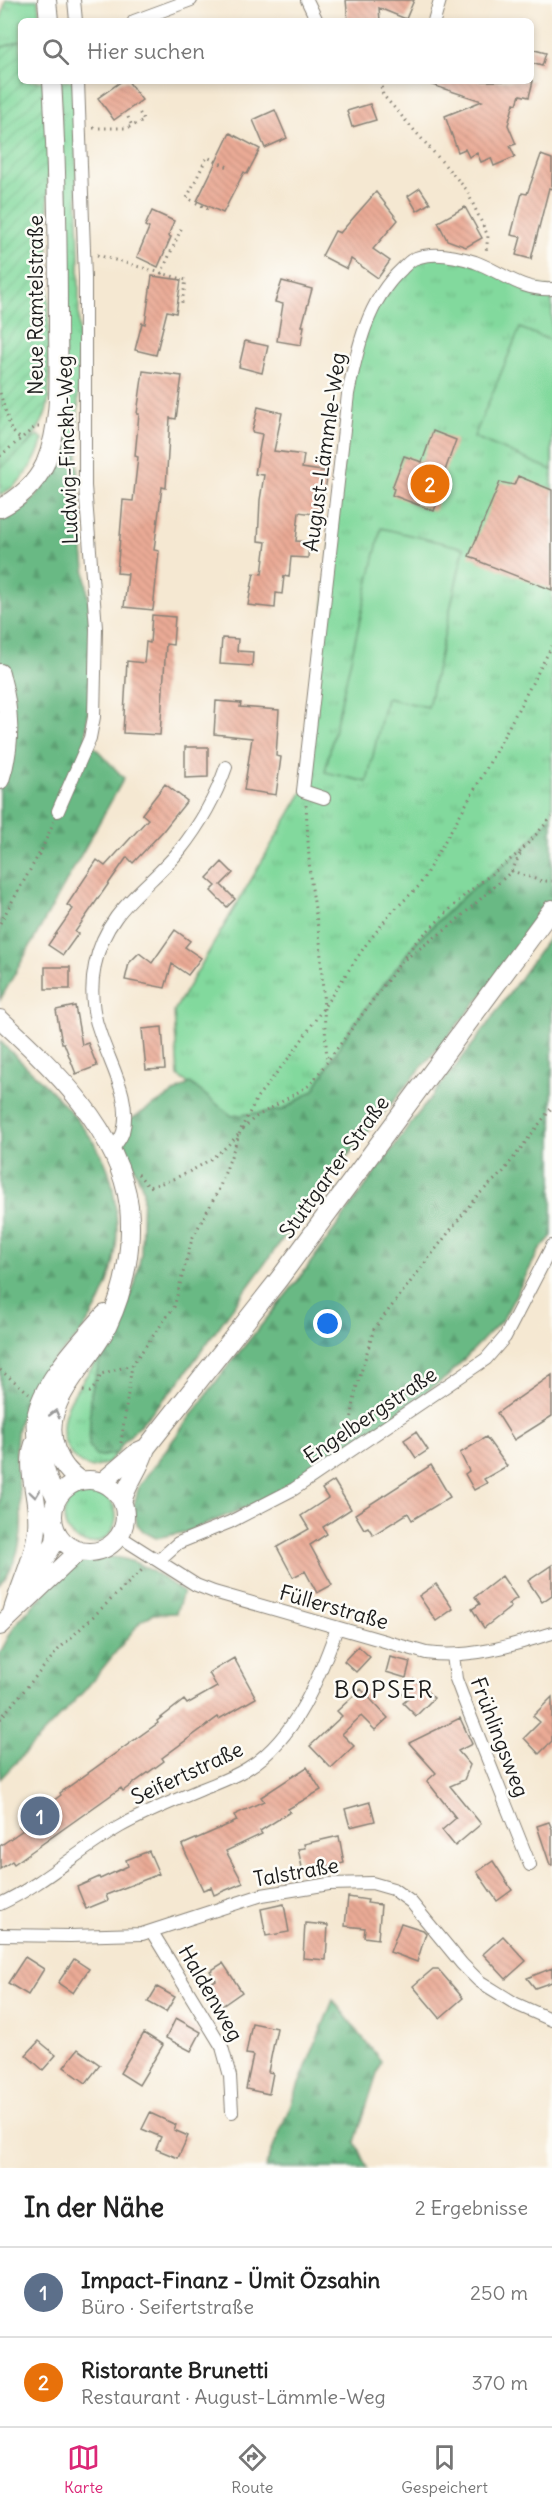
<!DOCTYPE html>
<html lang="de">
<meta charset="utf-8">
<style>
body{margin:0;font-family:Delius,sans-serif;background:#f6f6f6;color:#222}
.you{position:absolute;left:328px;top:1324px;width:21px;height:21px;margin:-15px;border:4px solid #fff;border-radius:50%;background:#1a73e8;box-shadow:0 0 0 9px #1a73e833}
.badge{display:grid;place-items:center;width:39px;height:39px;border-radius:50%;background:#db2777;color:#fff;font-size:20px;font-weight:700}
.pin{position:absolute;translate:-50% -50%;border:3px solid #fff;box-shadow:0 2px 6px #0006}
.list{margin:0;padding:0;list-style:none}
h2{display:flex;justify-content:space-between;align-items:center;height:78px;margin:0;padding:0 24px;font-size:26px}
h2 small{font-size:20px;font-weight:400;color:#767676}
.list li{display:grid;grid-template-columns:39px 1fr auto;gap:18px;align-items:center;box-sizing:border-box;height:90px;padding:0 24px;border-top:2px solid #e0e0e0}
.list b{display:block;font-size:22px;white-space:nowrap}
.list p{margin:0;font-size:20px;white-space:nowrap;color:#767676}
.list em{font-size:20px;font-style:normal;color:#767676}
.icon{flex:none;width:33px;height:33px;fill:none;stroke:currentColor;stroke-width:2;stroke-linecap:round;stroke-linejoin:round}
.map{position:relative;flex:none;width:552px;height:2168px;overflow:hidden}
.search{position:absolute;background:#fff;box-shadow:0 3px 9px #0003;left:18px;right:18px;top:18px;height:66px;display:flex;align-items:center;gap:15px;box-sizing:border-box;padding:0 21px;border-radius:9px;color:#767676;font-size:22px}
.sheet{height:258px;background:#fff}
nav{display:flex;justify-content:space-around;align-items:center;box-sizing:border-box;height:84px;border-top:2px solid #e0e0e0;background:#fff;font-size:16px;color:#767676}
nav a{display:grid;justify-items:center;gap:3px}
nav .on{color:#db2777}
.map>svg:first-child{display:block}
</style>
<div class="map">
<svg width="552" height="2168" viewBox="0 0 552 2168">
<defs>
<pattern id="grass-tufts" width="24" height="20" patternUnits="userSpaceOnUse" patternTransform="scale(1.5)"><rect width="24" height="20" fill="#82d99d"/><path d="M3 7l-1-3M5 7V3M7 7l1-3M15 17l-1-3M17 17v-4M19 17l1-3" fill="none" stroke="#70ba87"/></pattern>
<pattern id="forest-firs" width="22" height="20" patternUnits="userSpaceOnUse" patternTransform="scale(1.5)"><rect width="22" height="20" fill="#69b984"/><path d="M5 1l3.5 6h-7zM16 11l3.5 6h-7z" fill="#5a9e71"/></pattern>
<pattern id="garden-furrows" width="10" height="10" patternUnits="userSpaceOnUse" patternTransform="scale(1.5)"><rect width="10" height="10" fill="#82d99d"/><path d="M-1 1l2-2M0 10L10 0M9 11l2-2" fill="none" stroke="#70ba87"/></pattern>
<pattern id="building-back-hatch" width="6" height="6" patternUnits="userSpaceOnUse" patternTransform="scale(1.5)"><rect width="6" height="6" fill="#eaaa95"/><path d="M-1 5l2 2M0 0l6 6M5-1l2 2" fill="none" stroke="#c89280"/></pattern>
</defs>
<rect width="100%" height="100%" fill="#fdfcf7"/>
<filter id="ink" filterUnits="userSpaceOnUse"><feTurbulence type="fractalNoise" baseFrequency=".0167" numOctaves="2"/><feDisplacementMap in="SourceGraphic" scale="12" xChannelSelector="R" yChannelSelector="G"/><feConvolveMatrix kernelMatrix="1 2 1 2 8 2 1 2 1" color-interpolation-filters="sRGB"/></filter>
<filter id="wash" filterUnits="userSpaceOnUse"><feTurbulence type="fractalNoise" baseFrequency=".008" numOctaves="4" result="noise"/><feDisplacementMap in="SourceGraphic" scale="24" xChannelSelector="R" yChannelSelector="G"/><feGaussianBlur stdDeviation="1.35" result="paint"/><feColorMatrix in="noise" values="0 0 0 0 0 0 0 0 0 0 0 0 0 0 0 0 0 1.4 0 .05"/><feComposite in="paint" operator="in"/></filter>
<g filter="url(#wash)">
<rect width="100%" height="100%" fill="#f5e8d2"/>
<path fill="url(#grass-tufts)" stroke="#4f7a5c" stroke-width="1.5" d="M6,0H38L40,21H21V41L0,48V24Z
M60,81H74L79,252L78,440L63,437L65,395Z
M445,254L552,289V817L520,852L467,893L415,943L348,1032L315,1090L283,1110L232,1116L178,1076L174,1011L303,791L348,394L369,317L415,258Z
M38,435L43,439C36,462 22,485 0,495V468Z
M102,1354L91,1393L102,1456L117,1453L108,1463L93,1468C81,1465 73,1460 68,1449C50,1415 83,1381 102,1354Z
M64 1517a26 26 0 1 1 52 0a26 26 0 1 1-52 0Z"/>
<path fill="url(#forest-firs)" stroke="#426a50" stroke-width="1.5" d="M63,437L78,440L79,515L92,632L91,671L86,738L124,778L0,1000V521C36,507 56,473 63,437Z
M552,817V906L494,981L314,1196L176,1386L123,1443L117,1453L102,1456L95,1455L89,1446L91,1393L102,1354L119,1325L135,1284L141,1254L143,1189L118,1127L190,1083L232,1116L283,1110L314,1090L348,1032L415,943L467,893L520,852Z
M552,933V1236L539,1251L503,1319L447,1377L319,1469L255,1504L186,1532L156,1538L144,1532L137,1524L134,1505L139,1486L224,1371L298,1280L411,1123L477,1039Z
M0,1041C35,1076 82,1115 104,1160C111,1174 113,1188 115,1203C122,1252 110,1292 82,1331C73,1344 61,1352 51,1363C37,1379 23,1403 19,1423C6,1481 43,1530 0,1585Z
M111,1557C138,1558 161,1577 183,1592L176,1613L153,1614L141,1621L85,1690L0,1779V1653L15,1625L63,1573L76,1563Z
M333,2000L381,2061L355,2142L367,2168H265Z"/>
<path fill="url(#garden-furrows)" stroke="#4f7a5c" stroke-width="1.5" d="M21,41V81H44L48,149L49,398C45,429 25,450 0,468V48Z"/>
<path fill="#82d99d" stroke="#4f7a5c" stroke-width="1.5" d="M520,328L552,341V470L474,437Z
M381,528L464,548L428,707L386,698L367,782L325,772Z"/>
<g id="blocks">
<path fill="url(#building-back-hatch)" d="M346,0H414L406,19L379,8L380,21H348Z
M531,49L546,53L542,66L531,63Z
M122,81H128L142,100L114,120L98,98Z
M429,81H533L529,97L520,95L517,104L514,103L508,125L516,144L510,146L515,157L494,166L491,158L481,162L477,153L469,157L465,149L458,152L445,116L482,101L429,84Z
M370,104L376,120L352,127L347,111Z
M275,110L287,138L265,148L253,120Z
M230,133L260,149L247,174L244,172L223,213L197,201Z
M541,155L552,159V189L549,188L531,259L516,255L521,237L511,235L522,193L527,194Z
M420,188L430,203L417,211L408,196Z
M376,192L398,220L373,249L390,261L378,278L351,259L347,269L322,256L335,231L340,233Z
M465,207L482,238L466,247L447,240L438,222Z
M152,211L174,221L168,236L171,237L158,267L137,257L149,228L145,226Z
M152,276L181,280L176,313L167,311L156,355L135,350L142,323L145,324Z
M282,281L312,289L302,326H304L301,345L277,341L283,304L275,302Z
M245,341L268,346L262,373L239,367Z
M143,371L182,376L176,419L170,418L166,488L162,487L154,550L159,551L153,610L124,607L128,574L117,573L123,500L133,501L138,457L135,456L139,414H137Z
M258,407L282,413L274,451L304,455L302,468L328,472L321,515L299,512L296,541L309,542L308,558L291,557L289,577L284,576L282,594L276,593L275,608L248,605L254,573L262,574L266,542L258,541L260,500L264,475L255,474L262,434L252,432Z
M433,431L456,440L442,479L445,481L434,511L392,495L394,489L392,488L404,456L422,462Z
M518,476L552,490V590L478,561V559L469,556L500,482L514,485Z
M152,615L175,617L173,645L166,644L160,735L123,733L127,661L144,663L146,642L150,643Z
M222,638L238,639L237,651L253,652L252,666L220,664Z
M216,701L241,703L240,707L279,710L276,756L281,757L276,795L244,790L252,738L214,734Z
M185,747H208V777L185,778Z
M165,784L187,801L163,831L133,863L127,857L75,932L78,934L63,955L48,945L73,909L67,905L97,860L105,866L148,819L142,814Z
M222,862L233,873L221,885L235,899L227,907L211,891L216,886L207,878Z
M175,930L190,941L185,947L201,958L188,975L172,964L165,988L125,980L129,963L139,953L152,963Z
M45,967H70V989H45Z
M75,1006L82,1045L88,1043L97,1066L76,1074L64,1043H62L56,1010Z
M162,1027L165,1069L146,1070L142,1029Z
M552,1375V1416L514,1440L497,1413Z
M416,1432L428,1450L416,1458L404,1440Z
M486,1437L507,1466L484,1479L487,1483L474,1490L465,1474L469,1471L460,1453Z
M431,1465L450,1497L412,1520L408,1513L373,1535L368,1527L364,1529L355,1514Z
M334,1481L351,1509L323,1527L327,1534L310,1545L332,1585L317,1593L305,1571L293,1577L277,1547L309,1529L301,1516L328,1498L322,1489Z
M552,1565V1595L542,1602L528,1581Z
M502,1576L517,1598L508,1604L511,1607L484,1628L472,1609L480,1604L475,1597Z
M436,1584L453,1609L436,1621L419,1596Z
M358,1646L370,1657L356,1672L344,1661Z
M390,1657L410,1662L406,1678L386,1672Z
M234,1658L256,1698L219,1719L218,1717L162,1758L164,1761L123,1791L121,1788L14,1864L12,1861L0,1869V1846L23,1830L19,1826L61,1795L60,1793L158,1723L157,1721L184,1700L187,1704L217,1687L209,1673Z
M414,1679L434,1698L416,1716L403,1703L408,1699L401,1692Z
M361,1689L388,1718L375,1730L361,1716L342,1734L354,1746L331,1768L310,1746L342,1716L337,1711Z
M552,1697V1741L539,1754L524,1738L540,1722L533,1716Z
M460,1718L472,1744L458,1751L470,1765L464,1780L450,1786L481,1824L455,1846L442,1830L456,1818L427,1781L436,1773L409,1743Z
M307,1767L321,1790L288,1809L290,1812L260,1831L262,1834L226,1851L243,1883L214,1895L211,1887L203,1890L182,1845L237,1821L234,1815L264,1801L261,1797Z
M370,1802L375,1821L350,1827L345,1809Z
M549,1822L552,1829V1865H550L537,1826Z
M339,1836L344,1863L303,1872L298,1849L305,1848L304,1844Z
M149,1851L159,1874L106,1895L108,1900L86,1909L77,1887L99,1877L100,1879L128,1866L126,1860Z
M493,1861L512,1890L497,1901L477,1872Z
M348,1897L368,1900L367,1903L381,1905L378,1939L364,1937L365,1928L345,1926Z
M284,1904L289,1932L266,1936L261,1909Z
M305,1923L328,1925L326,1960L303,1958Z
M401,1923L423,1930L426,1933L417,1962L390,1952Z
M503,1936L526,1961L506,1979L483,1954Z
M25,1957L44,1969L28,1995L8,1983Z
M74,1959L89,1969L73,1993L58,1983Z
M223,1963L242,1992L222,2006L209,1984L216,1980L210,1971Z
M552,1968V1982L535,1988L527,1978Z
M433,1969H438L463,1998L440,2018L413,1986Z
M157,1987L175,1997L166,2012L148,2002Z
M176,2018L201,2032L191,2051L166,2038Z
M252,2023L277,2028L268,2072L273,2073L269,2094L246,2089L253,2055L246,2054Z
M144,2033L163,2045L139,2085L120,2073Z
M39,2041L56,2055L43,2070L26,2055Z
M78,2049L100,2065L86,2083L64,2067Z
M150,2113L176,2125L174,2130L188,2136L178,2158L156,2149L161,2137L142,2129Z"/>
</g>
</g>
<g filter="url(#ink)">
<use href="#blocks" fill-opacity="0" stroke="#888277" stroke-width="1.5"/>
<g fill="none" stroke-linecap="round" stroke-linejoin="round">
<defs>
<path id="minor" d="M74,0L76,21
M307,0L317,21
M134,21L191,0
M434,21L440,0
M324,798L303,791L348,394C357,350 367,301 402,269C406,265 411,259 416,258C435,251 457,256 475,262C502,272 521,291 552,289
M58,811L90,738L94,717L96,628L85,486V278L78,81
M111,1151C115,1146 121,1139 123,1132C132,1100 111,1066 101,1036C92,1013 90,989 95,965C106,909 148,889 180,850C199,826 216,796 226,767
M119,1536L196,1585L214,1592L426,1653C469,1659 511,1646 552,1633
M159,1560L178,1543L230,1522L294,1489L486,1359L505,1337L552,1246
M453,1655L456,1679L462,1695L530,1865
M0,1904C43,1884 78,1851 119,1827C146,1812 174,1801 202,1789C218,1783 234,1777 248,1768C296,1738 319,1678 337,1628
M152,1932L222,2047L230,2076L232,2112
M0,1935L70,1936L142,1934L262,1895L329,1884L372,1883L393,1889L411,1902L462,1964L479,1981L516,2004L552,2020"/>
<path id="secondary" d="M47,0L49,21
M0,508C19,499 36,483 45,464C63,421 58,370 58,324C58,243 57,162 52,81
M0,673C10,710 12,743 0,780
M0,1019C53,1068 119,1130 129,1206C133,1246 125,1289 108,1325C90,1365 38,1401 56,1450C62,1464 68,1473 81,1481
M53 1516a36 36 0 1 1 72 0a36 36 0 1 1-72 0Z
M102,1482L137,1452L146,1448L279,1279L552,909
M57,1499C51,1490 48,1479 45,1469C39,1453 34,1435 36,1418C41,1382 82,1341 105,1314
M122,1502C127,1483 141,1467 146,1448
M27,1588L55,1542L56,1533
M12,1613C20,1585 35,1557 37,1528C40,1500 25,1471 34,1444
M0,1626L79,1551"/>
</defs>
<use href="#minor" stroke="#888277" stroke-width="14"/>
<use href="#secondary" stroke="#888277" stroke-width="20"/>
<path stroke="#888277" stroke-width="3" stroke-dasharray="1.5 4.5" stroke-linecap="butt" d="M380,81L383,95L466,189L488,236L486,252
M128,117L132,126
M93,128H127L144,121L138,110
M208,209L187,198L207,157L230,168
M97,255L186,280L181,307
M161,274L182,227
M0,393L11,430L21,439
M0,456L35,427H39
M306,805L310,876L320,941L327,1061
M520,854L512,871L541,881H552
M0,923L42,849L54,821
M405,959L448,928L512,871
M241,1129L258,1096L295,1050L365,946L391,913L419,886L484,773L552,646
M138,1174L149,1187C184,1177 213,1162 238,1135
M0,1370L29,1393
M83,1391L90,1392L97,1384L101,1374L132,1365L174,1307L192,1239L219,1189L240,1132L254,1118L310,1085L415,943L467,893L520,852L552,817
M351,1435V1421L356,1389L374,1329L476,1197L503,1172L552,1107
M121,1443L132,1365
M0,1719L58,1650L144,1568"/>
<use href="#minor" stroke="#fff" stroke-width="12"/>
<use href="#secondary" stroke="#fff" stroke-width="18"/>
</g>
<defs><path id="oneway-chevron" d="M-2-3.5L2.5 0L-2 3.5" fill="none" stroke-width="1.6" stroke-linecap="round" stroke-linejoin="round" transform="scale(1.5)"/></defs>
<g stroke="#999">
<use href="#oneway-chevron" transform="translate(55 1414) rotate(-75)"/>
<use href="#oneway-chevron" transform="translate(35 1494) rotate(82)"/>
</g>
</g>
<g text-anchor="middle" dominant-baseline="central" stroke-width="5" stroke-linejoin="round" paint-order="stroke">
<g font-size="21" fill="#1c1c1c" stroke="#fdfcf7">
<text transform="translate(35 305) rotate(-90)">Neue Ramtelstraße</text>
<text transform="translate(67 450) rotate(-92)">Ludwig-Finckh-Weg</text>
<text transform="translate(324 452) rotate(-82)">August-Lämmle-Weg</text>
<text transform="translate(334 1167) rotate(-54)">Stuttgarter Straße</text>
<text transform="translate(370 1415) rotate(-34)">Engelbergstraße</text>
<text transform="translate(334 1607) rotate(16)">Füllerstraße</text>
<text transform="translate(500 1737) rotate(69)">Frühlingsweg</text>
<text transform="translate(187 1773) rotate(-25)">Seifertstraße</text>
<text transform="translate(296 1872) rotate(-10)">Talstraße</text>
<text transform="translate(211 1993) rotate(60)">Haldenweg</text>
</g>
<g font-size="24" letter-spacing="1.5" fill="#1c1c1c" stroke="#fdfcf7">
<text x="384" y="1689">BOPSER</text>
</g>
</g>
</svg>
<div class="you"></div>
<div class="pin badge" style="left:40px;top:1816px;background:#5c6f8a">1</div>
<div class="pin badge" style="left:430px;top:484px;background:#e8710a">2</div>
<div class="search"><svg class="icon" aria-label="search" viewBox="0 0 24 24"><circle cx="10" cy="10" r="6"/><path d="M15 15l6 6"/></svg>Hier suchen</div>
</div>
<section class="sheet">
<h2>In der Nähe<small>2 Ergebnisse</small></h2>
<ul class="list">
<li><span class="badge" style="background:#5c6f8a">1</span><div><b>Impact-Finanz - Ümit Özsahin</b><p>Büro · Seifertstraße</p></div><em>250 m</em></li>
<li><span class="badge" style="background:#e8710a">2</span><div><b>Ristorante Brunetti</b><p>Restaurant · August-Lämmle-Weg</p></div><em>370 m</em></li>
</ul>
</section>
<nav>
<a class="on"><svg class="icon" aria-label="map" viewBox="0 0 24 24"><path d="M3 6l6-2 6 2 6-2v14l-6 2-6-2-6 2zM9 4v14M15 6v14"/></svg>Karte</a>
<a><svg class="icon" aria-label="directions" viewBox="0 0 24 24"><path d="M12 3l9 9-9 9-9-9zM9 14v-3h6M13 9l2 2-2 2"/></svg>Route</a>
<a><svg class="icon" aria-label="saved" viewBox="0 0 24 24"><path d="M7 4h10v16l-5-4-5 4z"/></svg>Gespeichert</a>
</nav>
